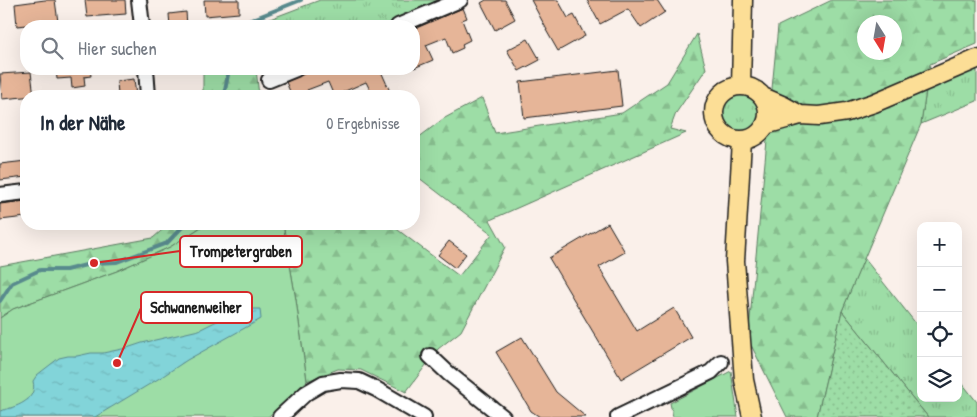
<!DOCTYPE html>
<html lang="de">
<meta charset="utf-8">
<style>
body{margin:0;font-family:"Patrick Hand",sans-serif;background:#f6f6f7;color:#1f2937}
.controls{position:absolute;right:15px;bottom:15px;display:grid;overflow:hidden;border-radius:10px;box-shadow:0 5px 20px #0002}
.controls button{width:45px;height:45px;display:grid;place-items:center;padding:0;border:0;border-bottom:1px solid #e0e1e3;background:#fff;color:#1f2937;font:25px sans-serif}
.compass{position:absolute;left:857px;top:15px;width:45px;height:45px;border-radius:50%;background:#fff;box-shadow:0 5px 20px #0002;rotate:169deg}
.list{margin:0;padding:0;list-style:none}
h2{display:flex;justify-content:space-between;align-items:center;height:65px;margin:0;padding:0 20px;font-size:21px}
h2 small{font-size:16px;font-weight:400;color:#747a83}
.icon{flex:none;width:28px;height:28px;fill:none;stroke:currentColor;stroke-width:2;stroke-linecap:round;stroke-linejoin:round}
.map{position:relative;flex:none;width:977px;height:417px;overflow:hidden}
.search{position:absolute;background:#fff;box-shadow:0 5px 20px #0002;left:20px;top:20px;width:400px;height:55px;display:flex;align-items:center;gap:12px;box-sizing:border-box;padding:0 18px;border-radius:20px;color:#747a83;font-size:19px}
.panel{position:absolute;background:#fff;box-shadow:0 5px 20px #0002;left:20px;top:90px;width:400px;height:140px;border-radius:20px}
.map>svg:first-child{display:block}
</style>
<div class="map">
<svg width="977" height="417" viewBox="0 0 977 417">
<defs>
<pattern id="grass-tufts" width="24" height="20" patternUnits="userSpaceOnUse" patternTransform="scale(1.25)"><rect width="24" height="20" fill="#9ddda6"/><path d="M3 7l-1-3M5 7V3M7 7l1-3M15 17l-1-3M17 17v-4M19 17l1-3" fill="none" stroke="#87bd8e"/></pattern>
<pattern id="forest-firs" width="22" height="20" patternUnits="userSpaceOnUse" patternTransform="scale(1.25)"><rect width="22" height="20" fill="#9ddda6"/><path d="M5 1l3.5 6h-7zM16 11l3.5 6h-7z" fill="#87bd8e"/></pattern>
<pattern id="garden-dots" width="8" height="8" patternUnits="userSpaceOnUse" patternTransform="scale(1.25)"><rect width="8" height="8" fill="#9ddda6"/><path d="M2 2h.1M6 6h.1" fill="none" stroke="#87bd8e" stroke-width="1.8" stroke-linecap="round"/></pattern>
<pattern id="water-ripples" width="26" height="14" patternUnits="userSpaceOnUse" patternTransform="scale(1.25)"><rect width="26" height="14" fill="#82d4d9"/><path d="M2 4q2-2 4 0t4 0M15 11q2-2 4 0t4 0" fill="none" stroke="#70b5ba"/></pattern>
</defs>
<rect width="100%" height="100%" fill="#faf0ea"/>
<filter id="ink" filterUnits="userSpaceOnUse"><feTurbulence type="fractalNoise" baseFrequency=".02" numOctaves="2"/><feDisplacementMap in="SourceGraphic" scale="10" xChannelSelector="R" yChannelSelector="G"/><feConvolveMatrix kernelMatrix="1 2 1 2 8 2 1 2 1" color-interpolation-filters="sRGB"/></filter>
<g filter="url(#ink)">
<path fill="url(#grass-tufts)" stroke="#5c7c61" d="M320,0H454L393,26H270V19Z
M977,69V101L921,124L926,90Z
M722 113a19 19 0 1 1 38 0a19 19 0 1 1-38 0Z
M864,258L921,330V398H958V378L977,402V417H928L842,311Z"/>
<path fill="url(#forest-firs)" stroke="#5c7c61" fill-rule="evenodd" d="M832,0H977V44L930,64L921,124L842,311L817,417H787L748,339L778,26ZM864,22H894V52H864Z
M697,34L706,69L676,113L670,129L686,133L490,220L505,247L461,331L438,349L406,392L361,370L338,369L307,381L296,300L283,224H390L459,276L492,234L414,174V141L443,119L482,98L495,133L622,113L667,83Z
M203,69H256L259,96H203Z
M169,224H206L170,247L117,271L13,309L0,318V266L153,238Z"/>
<path fill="#9ddda6" stroke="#5c7c61" d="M206,224H283L296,300L307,381L268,417H0V318L13,309L117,271L170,247Z
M731,371L738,417H673L670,403Z"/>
<path fill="url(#garden-dots)" stroke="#5c7c61" d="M842,311L928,417H817Z"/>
<path fill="url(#water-ripples)" stroke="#598a8d" d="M241,309H260L261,319L187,360L163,376L95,417H0V411C15,407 38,401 33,381L37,375L59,358L68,356H77L91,353H103L127,348L142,343L199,330Z"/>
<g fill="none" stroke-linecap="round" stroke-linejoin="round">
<path stroke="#598a8d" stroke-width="4" d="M243,26L246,22L301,0
M224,96L229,69
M0,301L12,283L40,270H66L94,263L117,262L167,243L185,224"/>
</g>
<path fill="#e6b598" stroke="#1c1c1c" d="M45,0H55L58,22L17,26L15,4Z
M85,0H125L126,14L87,17Z
M204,0H239V13L205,16Z
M486,0H505L515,19L495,30L481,3Z
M531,0H558L568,18L574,15L585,36L558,51L546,30H547Z
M587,0H657L665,12L641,28L628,9L600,24Z
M463,8L467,18L462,20L470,40L462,44L463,48L452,53L446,37L426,45L433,60L414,68V29Z
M186,12L187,26H170L169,14Z
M528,39L540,60L519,71L507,50Z
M56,69H90L91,76L84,77L85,86L72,88L71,78L57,79Z
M315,69H380L392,96H373L366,82L343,92L344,96H334L328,82L307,90L309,96H292L286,82Z
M618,70L622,106L524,118L520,82Z
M31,72L34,96L2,99L0,74Z
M134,79L136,96H118L117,81Z
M26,161V177L0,180V164Z
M26,201V217L0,220V204Z
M608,223L625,252L599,267L637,331L674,308L691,337L621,379L549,258Z
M449,241L466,254L455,268L438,255Z
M522,337L556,392L586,417H540L531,411L496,352Z"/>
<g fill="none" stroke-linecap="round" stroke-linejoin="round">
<defs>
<path id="minor" d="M139,0L142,26
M398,26L460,0
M146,69L148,96
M269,80L296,69
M0,195L26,192
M430,356L448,373L503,417
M280,417L306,393L323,383L341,380L359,381L376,389L424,417
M618,417L711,372L721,362"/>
<path id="major" d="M741,86L743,0
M714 113a27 27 0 1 1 54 0a27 27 0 1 1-54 0Z
M763,97L784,106L800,115
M765,125L800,115L819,116L847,112L874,103L977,59
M742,141L735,261L744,380L752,417"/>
</defs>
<use href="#minor" stroke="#1c1c1c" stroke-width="18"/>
<use href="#major" stroke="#1c1c1c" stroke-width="21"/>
<use href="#minor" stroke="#fff" stroke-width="14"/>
<use href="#major" stroke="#fcde96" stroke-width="18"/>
</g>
</g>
<path fill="none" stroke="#d62828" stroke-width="2" d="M94 263L180 251M117 363L141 308"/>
<g fill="#d62828" stroke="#fff" stroke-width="2">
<circle cx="94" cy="263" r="5"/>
<circle cx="117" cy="363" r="5"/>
</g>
<g fill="#fff" stroke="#d62828" stroke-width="2">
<rect x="180" y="236" width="122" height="31" rx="5"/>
<rect x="141" y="292" width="111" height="31" rx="5"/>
</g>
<g font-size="16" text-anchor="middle" font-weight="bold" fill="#1c1c1c">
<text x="241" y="257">Trompetergraben</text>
<text x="196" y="313">Schwanenweiher</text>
</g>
</svg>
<div class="controls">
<button>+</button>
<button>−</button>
<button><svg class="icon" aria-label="locate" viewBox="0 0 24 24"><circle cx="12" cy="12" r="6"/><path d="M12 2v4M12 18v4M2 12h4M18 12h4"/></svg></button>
<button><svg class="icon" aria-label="layers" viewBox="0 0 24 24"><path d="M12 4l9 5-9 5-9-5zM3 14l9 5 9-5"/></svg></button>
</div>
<svg class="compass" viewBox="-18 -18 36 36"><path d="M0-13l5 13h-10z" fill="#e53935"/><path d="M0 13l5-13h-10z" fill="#747a83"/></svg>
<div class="search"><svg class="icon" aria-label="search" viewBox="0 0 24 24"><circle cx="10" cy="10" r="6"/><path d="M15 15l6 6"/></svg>Hier suchen</div>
<section class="panel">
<h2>In der Nähe<small>0 Ergebnisse</small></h2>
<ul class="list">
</ul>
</section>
</div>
